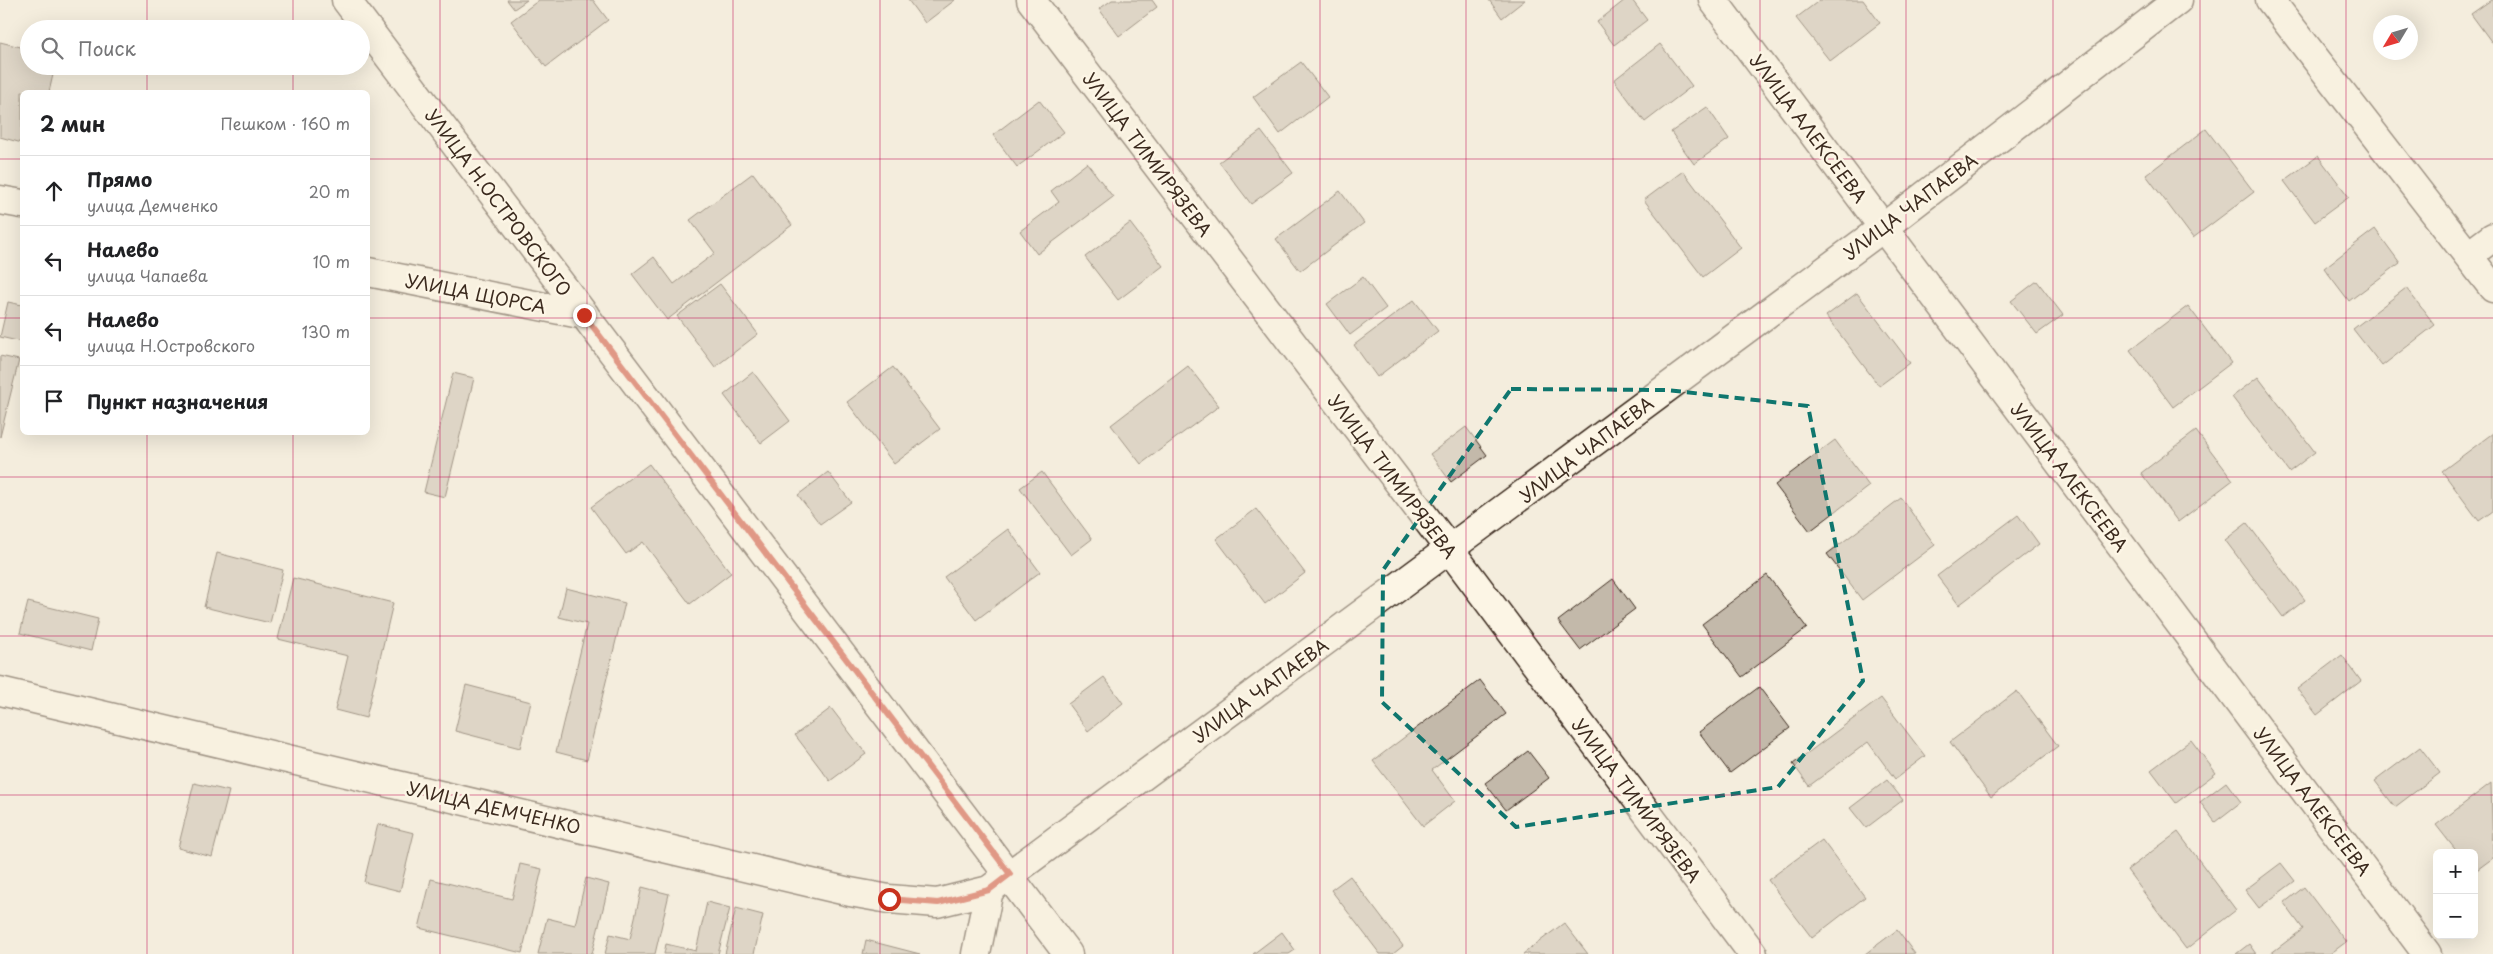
<!DOCTYPE html>
<html lang="ru">
<meta charset="utf-8">
<style>
body{margin:0;font-family:"Playpen Sans",sans-serif;background:#f2f2f2;color:#202124}
.controls{position:absolute;right:15px;bottom:15px;display:grid;overflow:hidden;border-radius:8px;box-shadow:0 5px 20px #0002}
.controls button{width:45px;height:45px;display:grid;place-items:center;padding:0;border:0;border-bottom:1px solid #e0e0e0;background:#fff;color:#202124;font:25px sans-serif}
.compass{position:absolute;left:2373px;top:15px;width:45px;height:45px;border-radius:50%;background:#fff;box-shadow:0 5px 20px #0002;rotate:232deg}
.stop{position:absolute;width:15px;height:15px;margin:-11px;border:4px solid #c8321e;border-radius:50%;background:#fff}
.stop.end{background:#c8321e;border-color:#fff;box-shadow:0 1px 5px #0008}
.list{margin:0;padding:0;list-style:none}
h2{display:flex;justify-content:space-between;align-items:center;height:65px;margin:0;padding:0 20px;font-size:21px}
h2 small{font-size:16px;font-weight:400;color:#757577}
.list li{display:grid;grid-template-columns:32px 1fr auto;gap:15px;align-items:center;box-sizing:border-box;height:70px;padding:0 20px;border-top:1px solid #e0e0e0}
.list b{display:block;font-size:19px;white-space:nowrap}
.list p{margin:0;font-size:16px;white-space:nowrap;color:#757577}
.list em{font-size:16px;font-style:normal;color:#757577}
.icon{flex:none;width:28px;height:28px;fill:none;stroke:currentColor;stroke-width:2;stroke-linecap:round;stroke-linejoin:round}
.map{position:relative;flex:none;width:2493px;height:954px;overflow:hidden}
.search{position:absolute;background:#fff;box-shadow:0 5px 20px #0002;left:20px;top:20px;width:350px;height:55px;display:flex;align-items:center;gap:12px;box-sizing:border-box;padding:0 18px;border-radius:28px;color:#757577;font-size:19px}
.panel{position:absolute;background:#fff;box-shadow:0 5px 20px #0002;left:20px;top:90px;width:350px;height:345px;border-radius:8px}
.map>svg:first-child{display:block}
</style>
<div class="map">
<svg width="2493" height="954" viewBox="0 0 2493 954">
<rect width="100%" height="100%" fill="#f4eddd"/>
<filter id="ink" filterUnits="userSpaceOnUse"><feTurbulence type="fractalNoise" baseFrequency=".02" numOctaves="2"/><feDisplacementMap in="SourceGraphic" scale="10" xChannelSelector="R" yChannelSelector="G"/><feConvolveMatrix kernelMatrix="1 2 1 2 8 2 1 2 1" color-interpolation-filters="sRGB"/></filter>
<g filter="url(#ink)">
<path fill="#c3b9aa" stroke="#3b2a1e" d="M507,0H527L514,9Z
M539,0H593L608,20L546,67L511,21Z
M908,0H955L925,23Z
M1112,0H1152L1157,7L1119,36L1099,9Z
M1489,0H1525L1502,18Z
M1625,0H1632L1647,20L1614,45L1597,22Z
M1820,0H1863L1880,23L1830,61L1796,18Z
M2491,0H2493V44L2471,14Z
M0,42L29,49V66H55L49,92H22V143L0,137Z
M1660,44L1692,86L1645,122L1614,80Z
M1301,62L1328,97L1280,134L1253,97Z
M1039,100L1064,132L1017,167L993,135Z
M1707,107L1729,139L1694,164L1671,132Z
M2206,129L2254,192L2193,238L2146,175Z
M1261,131L1293,173L1251,204L1219,162Z
M2318,156L2349,197L2315,222L2284,181Z
M1087,163L1113,197L1037,254L1020,231L1059,202L1051,191Z
M1683,171L1741,248L1703,277L1644,200Z
M753,173L792,225L667,320L632,274L654,257L674,284L715,253L690,220Z
M1340,191L1364,223L1300,271L1276,239Z
M1130,223L1163,266L1118,300L1085,257Z
M2375,229L2400,263L2349,301L2324,268Z
M1363,277L1386,308L1350,335L1327,304Z
M2037,281L2063,315L2037,334L2011,301Z
M720,284L758,334L715,367L677,316Z
M2406,288L2435,325L2382,366L2353,329Z
M1857,293L1910,363L1879,386L1826,316Z
M1414,300L1438,331L1377,377L1354,345Z
M8,302L22,305V342L0,337Z
M2188,306L2231,363L2173,407L2130,350Z
M0,356L19,360L0,437Z
M1188,366L1219,406L1141,464L1111,425Z
M893,367L940,429L894,464L847,402Z
M753,372L790,421L761,443L724,395Z
M453,373L474,378L445,497L424,492Z
M2258,377L2315,452L2289,472L2232,397Z
M1466,427L1487,455L1451,482L1430,454Z
M2196,431L2233,480L2178,522L2141,473Z
M2493,433V511L2479,521L2442,471Z
M1835,440L1869,486L1810,531L1775,485Z
M649,464L731,573L690,604L643,542L626,554L591,507Z
M828,472L851,502L820,524L798,495Z
M1042,472L1092,539L1071,555L1020,488Z
M1901,498L1935,545L1862,600L1827,554Z
M1256,509L1305,573L1265,604L1216,539Z
M2018,515L2039,544L1959,605L1937,576Z
M2247,523L2305,600L2283,617L2225,540Z
M1008,529L1040,572L976,620L944,577Z
M217,553L283,570L270,623L204,607Z
M1767,575L1807,628L1742,677L1702,624Z
M293,578L393,603L366,718L335,710L348,656L278,639Z
M1613,579L1635,609L1580,650L1558,621Z
M566,588L625,603L587,760L556,752L587,624L559,617Z
M28,602L98,619L91,651L20,633Z
M2342,655L2361,681L2317,715L2297,689Z
M1104,677L1123,703L1088,731L1068,704Z
M1480,680L1506,714L1432,770L1455,801L1423,826L1373,761Z
M466,685L531,702L520,748L455,731Z
M1759,687L1790,728L1730,773L1699,732Z
M2017,691L2058,746L1991,797L1950,742Z
M1881,698L1925,756L1895,779L1868,742L1809,786L1793,764Z
M831,708L866,754L830,781L795,735Z
M2191,740L2216,773L2176,803L2151,770Z
M2420,747L2440,773L2395,807L2375,781Z
M1528,751L1549,778L1506,810L1485,783Z
M1887,780L1903,800L1866,828L1850,808Z
M2226,782L2241,802L2215,822L2200,802Z
M194,783L229,791L212,857L178,848Z
M2491,783L2493,858L2474,872V853H2458L2436,825Z
M378,824L414,833L400,891L364,882Z
M2178,832L2236,910L2186,949L2127,870Z
M1822,840L1865,897L1812,938L1768,880Z
M2281,863L2295,881L2259,908L2245,890Z
M520,864L542,869L522,953L419,928L431,879L512,899Z
M1350,876L1403,946L1393,954H1380L1331,890Z
M586,878L609,884L592,954H538L547,918L575,925Z
M642,887L669,894L655,954H605L610,934L630,939Z
M2304,887L2346,942L2330,954H2270L2303,929L2284,903Z
M707,902L730,908L718,954H664L666,944L696,951Z
M736,908L763,915L754,954H725Z
M1564,923L1588,954H1523Z
M1897,930L1915,954H1865Z
M1282,932L1295,950L1289,954H1253Z
M866,940L920,954H863Z
M2249,944L2256,954H2236Z"/>
<g fill="none" stroke-linecap="round" stroke-linejoin="round">
<defs>
<path id="street" d="M346,0L1068,954
M1031,0L1450,550L1753,954
M1713,0L2427,954
M2270,0L2493,288
M0,200L22,204
M2469,255L2493,237
M368,272L585,315
M976,954L989,890"/>
<path id="secondary" d="M0,691L850,892L889,899L937,903L989,890L1884,227L2178,0"/>
</defs>
<use href="#street" stroke="#3b2a1e" stroke-width="31"/>
<use href="#secondary" stroke="#3b2a1e" stroke-width="31"/>
<use href="#street" stroke="#fcf5e5" stroke-width="28"/>
<use href="#secondary" stroke="#fcf5e5" stroke-width="28"/>
</g>
</g>
<g fill="none" stroke-linecap="round" stroke-linejoin="round" filter="url(#ink)">
<path stroke="#c8321e" stroke-width="6" d="M584,315L1010,874L989,890L938,903L889,899"/>
</g>
<path d="M0 0H2493V954H0ZM1511,389L1667,390L1808,406L1863,681L1778,787L1516,827L1382,702L1383,570Z" fill="#f4eddd" fill-opacity=".55" fill-rule="evenodd"/>
<path fill="none" stroke="#0f766e" stroke-width="4" stroke-dasharray="10 6" stroke-linejoin="round" d="M1511,389L1667,390L1808,406L1863,681L1778,787L1516,827L1382,702L1383,570Z"/>
<path fill="none" stroke="#c2185b" stroke-width="1" stroke-opacity="0.55" d="M147,0V29M293,0V29M440,0V954M587,0V954M733,0V954M880,0V954M1027,0V954M1173,0V954M1320,0V954M1466,0V954M1613,0V954M1760,0V954M1906,0V954M2053,0V954M2200,0V954M2346,0V954M147,66V92M293,66V92M0,159H22M368,159H2493M0,318H22M368,318H2493M147,432V954M293,432V954M0,477H2493M0,636H2493M0,795H2493"/>
<g text-anchor="middle" dominant-baseline="central" stroke-width="5" stroke-linejoin="round" paint-order="stroke">
<g font-size="18" fill="#3b2a1e" stroke="#fcf5e5">
<text transform="translate(1809 128) rotate(53)">УЛИЦА АЛЕКСЕЕВА</text>
<text transform="translate(1148 154) rotate(53)">УЛИЦА ТИМИРЯЗЕВА</text>
<text transform="translate(499 202) rotate(53)">УЛИЦА Н.ОСТРОВСКОГО</text>
<text transform="translate(1910 206) rotate(-37)">УЛИЦА ЧАПАЕВА</text>
<text transform="translate(476 293) rotate(11)">УЛИЦА ЩОРСА</text>
<text transform="translate(1586 449) rotate(-37)">УЛИЦА ЧАПАЕВА</text>
<text transform="translate(1393 476) rotate(53)">УЛИЦА ТИМИРЯЗЕВА</text>
<text transform="translate(2070 477) rotate(53)">УЛИЦА АЛЕКСЕЕВА</text>
<text transform="translate(1260 690) rotate(-36)">УЛИЦА ЧАПАЕВА</text>
<text transform="translate(1637 800) rotate(53)">УЛИЦА ТИМИРЯЗЕВА</text>
<text transform="translate(2313 801) rotate(53)">УЛИЦА АЛЕКСЕЕВА</text>
<text transform="translate(494 807) rotate(13)">УЛИЦА ДЕМЧЕНКО</text>
</g>
</g>
</svg>
<div class="controls">
<button>+</button>
<button>−</button>
</div>
<svg class="compass" viewBox="-18 -18 36 36"><path d="M0-13l5 13h-10z" fill="#e53935"/><path d="M0 13l5-13h-10z" fill="#757577"/></svg>
<div class="stop" style="left:889px;top:899px"></div>
<div class="stop end" style="left:584px;top:315px"></div>
<div class="search"><svg class="icon" aria-label="search" viewBox="0 0 24 24"><circle cx="10" cy="10" r="6"/><path d="M15 15l6 6"/></svg>Поиск</div>
<section class="panel">
<h2>2 мин<small>Пешком · 160 m</small></h2>
<ul class="list">
<li><svg class="icon" aria-label="ahead" viewBox="0 0 24 24"><path d="M12 20V5M6 11l6-6 6 6"/></svg><div><b>Прямо</b><p>улица Демченко</p></div><em>20 m</em></li>
<li><svg class="icon" aria-label="left" viewBox="0 0 24 24"><path d="M17 20v-9H6M10 6l-5 5 5 5"/></svg><div><b>Налево</b><p>улица Чапаева</p></div><em>10 m</em></li>
<li><svg class="icon" aria-label="left" viewBox="0 0 24 24"><path d="M17 20v-9H6M10 6l-5 5 5 5"/></svg><div><b>Налево</b><p>улица Н.Островского</p></div><em>130 m</em></li>
<li><svg class="icon" aria-label="arrive" viewBox="0 0 24 24"><path d="M6 21V4h12l-3 4 3 4H6"/></svg><div><b>Пункт назначения</b></div></li>
</ul>
</section>
</div>
